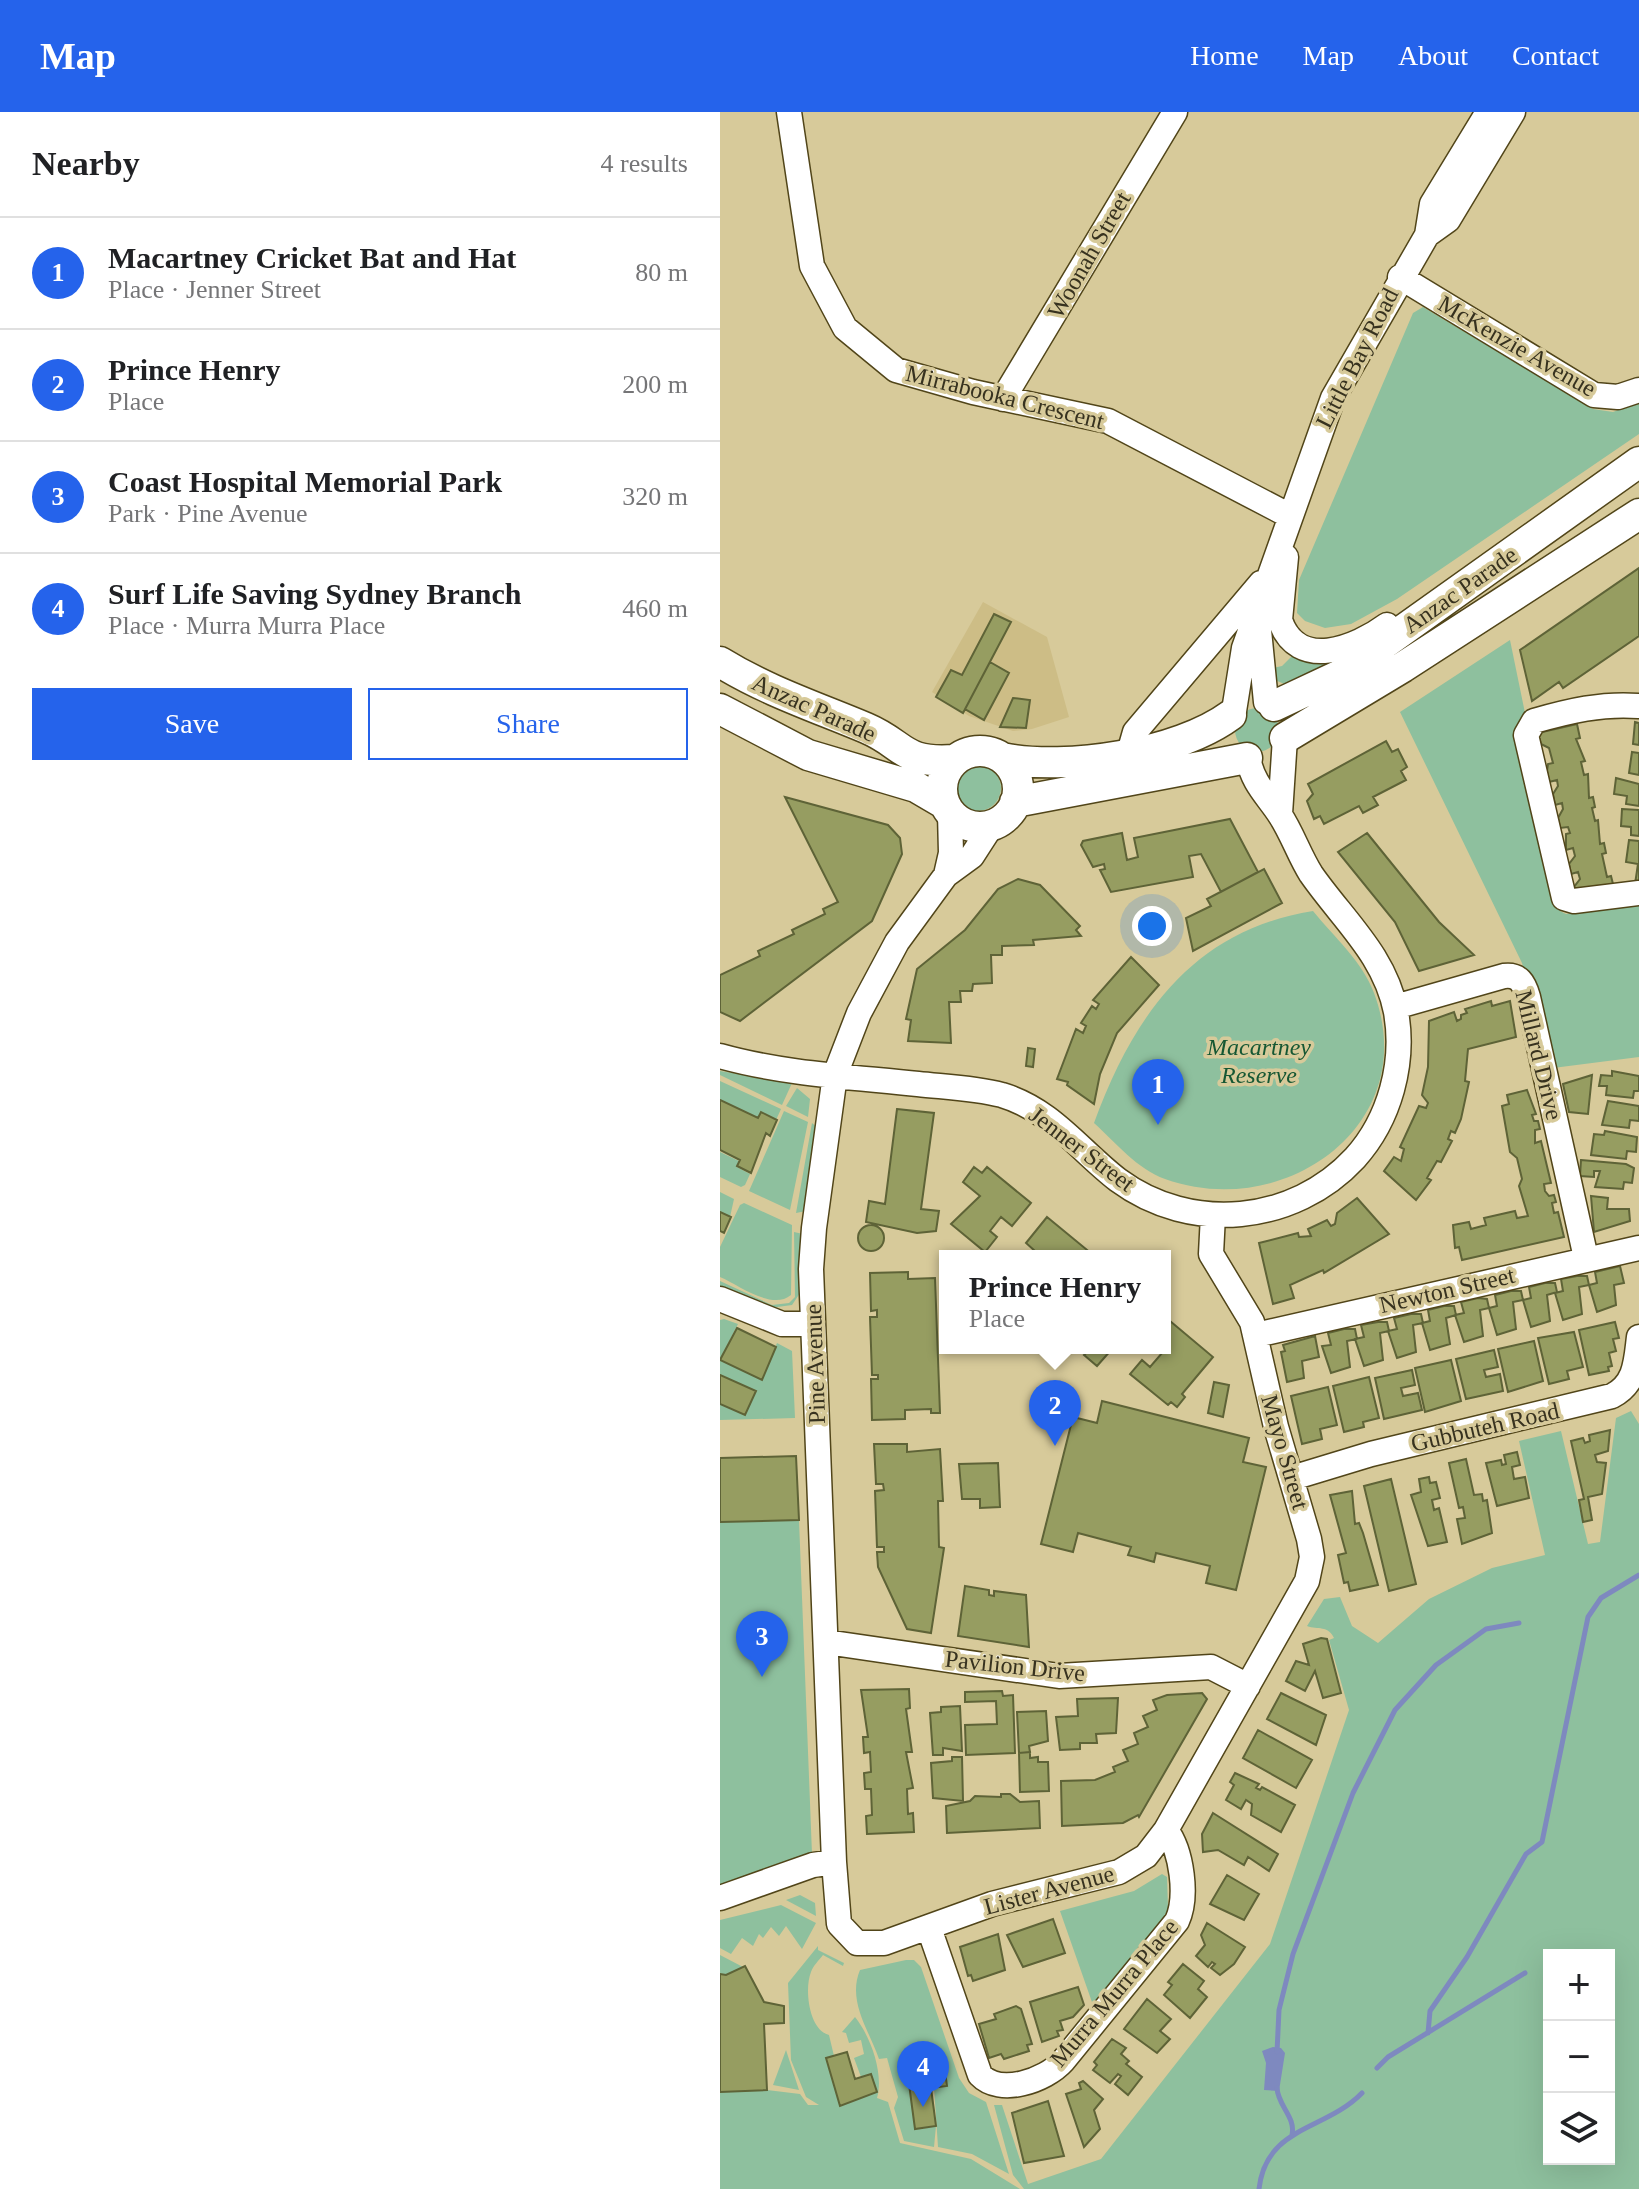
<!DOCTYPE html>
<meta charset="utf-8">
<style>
body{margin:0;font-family:Georgia,serif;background:#f6f6f6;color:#202124}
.controls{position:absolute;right:24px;bottom:24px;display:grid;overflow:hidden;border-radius:0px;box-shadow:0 8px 32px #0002}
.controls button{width:72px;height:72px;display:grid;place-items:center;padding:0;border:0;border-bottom:2px solid #e0e0e0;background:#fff;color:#202124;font:40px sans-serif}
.you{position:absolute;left:432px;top:814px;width:28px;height:28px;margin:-20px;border:6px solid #fff;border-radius:50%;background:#1a73e8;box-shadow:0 0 0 12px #1a73e833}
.badge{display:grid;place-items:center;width:52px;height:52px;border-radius:50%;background:#2563eb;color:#fff;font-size:26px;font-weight:700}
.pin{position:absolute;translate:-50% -66px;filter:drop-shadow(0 2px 4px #0008)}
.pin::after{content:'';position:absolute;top:42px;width:28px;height:24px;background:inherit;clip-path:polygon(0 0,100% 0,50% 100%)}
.popup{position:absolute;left:219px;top:1138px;width:232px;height:104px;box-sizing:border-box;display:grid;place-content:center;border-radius:0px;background:#fff;filter:drop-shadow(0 2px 6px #0005);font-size:26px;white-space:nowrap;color:#757577}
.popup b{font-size:30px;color:#202124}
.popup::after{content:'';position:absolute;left:50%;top:100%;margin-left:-16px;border:16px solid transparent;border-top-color:#fff}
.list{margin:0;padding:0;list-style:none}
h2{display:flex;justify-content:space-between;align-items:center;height:104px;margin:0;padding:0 32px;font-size:34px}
h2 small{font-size:26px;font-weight:400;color:#757577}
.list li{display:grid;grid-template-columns:52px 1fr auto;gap:24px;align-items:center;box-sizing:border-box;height:112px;padding:0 32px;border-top:2px solid #e0e0e0}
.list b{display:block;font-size:30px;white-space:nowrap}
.list p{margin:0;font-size:26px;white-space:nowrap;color:#757577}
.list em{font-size:26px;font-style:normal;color:#757577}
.actions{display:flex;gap:16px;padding:24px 32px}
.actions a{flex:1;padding:18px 0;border:2px solid #2563eb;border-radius:0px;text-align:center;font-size:28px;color:#2563eb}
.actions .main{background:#2563eb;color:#fff}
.icon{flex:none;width:44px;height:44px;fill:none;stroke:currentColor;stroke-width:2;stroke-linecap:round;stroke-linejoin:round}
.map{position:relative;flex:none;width:919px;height:2077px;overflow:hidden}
header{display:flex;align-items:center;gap:48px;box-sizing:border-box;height:112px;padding:0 40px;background:#2563eb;color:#fff}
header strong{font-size:38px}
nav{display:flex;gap:44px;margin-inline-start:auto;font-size:28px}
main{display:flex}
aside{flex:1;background:#fff}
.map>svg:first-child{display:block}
</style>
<header>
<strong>Map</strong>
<nav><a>Home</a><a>Map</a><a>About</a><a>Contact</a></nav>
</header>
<main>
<aside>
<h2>Nearby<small>4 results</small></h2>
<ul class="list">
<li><span class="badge">1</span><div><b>Macartney Cricket Bat and Hat</b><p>Place · Jenner Street</p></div><em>80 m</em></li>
<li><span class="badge">2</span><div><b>Prince Henry</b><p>Place</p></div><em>200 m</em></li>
<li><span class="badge">3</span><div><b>Coast Hospital Memorial Park</b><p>Park · Pine Avenue</p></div><em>320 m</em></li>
<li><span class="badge">4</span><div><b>Surf Life Saving Sydney Branch</b><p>Place · Murra Murra Place</p></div><em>460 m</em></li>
</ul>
<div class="actions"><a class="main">Save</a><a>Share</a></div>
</aside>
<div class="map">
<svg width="919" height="2077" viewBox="0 0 919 2077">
<rect width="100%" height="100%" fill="#d7ca9a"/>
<path fill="#cdbd86" d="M263,490L327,525L349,605L312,617L293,619L249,604L212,580Z"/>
<path fill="#8ec09e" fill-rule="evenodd" d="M703,195L873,297L893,300L919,290V322L677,487L631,512L605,516L585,509L577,501L579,468L693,201Z
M790,528L805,601L799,629L840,799L846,802L903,793L919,794V945L833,956L802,851L680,600Z
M575,541L622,545L569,574L555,568L553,556L562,554Z
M515 618a22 22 0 1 1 44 0a22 22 0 1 1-44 0Z
M235 676a23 23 0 1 1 46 0a23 23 0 1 1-46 0Z
M593,799C614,825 642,849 654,881C703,1012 565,1110 445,1067C417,1057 396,1031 374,1011C413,904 473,818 593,799Z
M0,959L72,971L62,993L0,963Z
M0,969L61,997L56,1008L38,1006L0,988Z
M77,976L90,987L88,1005L66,994Z
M64,999L88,1010L70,1098L29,1079Z
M92,1011L99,1017L86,1099L76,1101Z
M0,1040L19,1049L17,1055L30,1062L25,1073L21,1075L0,1065Z
M0,1080L14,1087L10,1105L0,1100Z
M24,1091L72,1113L71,1183C52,1199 19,1173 0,1165V1135L20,1093Z
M74,1120L83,1122L82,1178L72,1193L50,1196L0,1175V1169L52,1193L69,1191L75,1185Z
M4,1207L18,1212L0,1247V1208Z
M57,1231L72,1239L75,1306L0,1308V1292L35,1279L0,1263V1248L42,1268Z
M911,1299L919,1312V2077H304L293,2063L274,1993H282L308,2072L381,2047L550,1832L629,1598L609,1528L614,1526C608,1513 598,1518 587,1514L604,1487L620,1485L632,1514L658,1531L709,1487L772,1456L825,1443L799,1329L841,1319L868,1432L880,1430L896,1306ZM829,1843H889V2047H829Z
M79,1408L92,1742L0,1776V1410Z
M442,1762L447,1765L448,1796L443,1808L373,1893L340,1799L414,1779Z
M80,1783L95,1791L96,1804L66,1788Z
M61,1793L96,1811L82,1837L66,1814L59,1824L51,1815L43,1826L39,1822L33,1834L22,1826L11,1842L0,1836V1808Z
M98,1834V1838L124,1851L123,1854L103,1843C99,1848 93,1854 91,1860C84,1877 89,1918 109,1923L114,1944L106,1947L120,1993L156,1979L151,1962L141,1965L134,1946L144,1942L141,1928L129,1931L126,1921L122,1920L135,1905C151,1925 164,1962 157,1986L168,1990L180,2031L251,2047L300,2077H0V1980L47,1978L80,1982L88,1993H99L86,1985L71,1948L68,1871Z
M0,1843L23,1855L6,1863L0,1862Z
M186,1848H194L201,1855L239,1966L249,1981L266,1990L289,2062L252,2042L218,2035L214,1975L187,1958L196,2017L216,2014L214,2035L184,2029L174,1996L178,1985L167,1946L159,1947C149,1918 127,1889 140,1858Z
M66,1938L79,1978L53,1973Z"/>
<path fill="#7e89bf" d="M553,1935L561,1936L565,1941L559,1979L544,1978L546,1951L542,1939Z"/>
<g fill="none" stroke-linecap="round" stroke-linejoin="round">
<path stroke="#7e89bf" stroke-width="5" d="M708,1921L710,1899L747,1845L806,1742L822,1730L868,1505L881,1486L919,1463
M557,1940L559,1898L573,1842L633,1681L675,1598L716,1553L766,1517L799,1511
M657,1956L668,1945L805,1861
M557,1976C558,1994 576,2005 572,2023
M539,2077C546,2014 605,2019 642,1981"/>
</g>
<path fill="#969d61" stroke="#5e6337" stroke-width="2" d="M919,456V524L843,576L839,570L812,589L800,538Z
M274,502L291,510L243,601L216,585L231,558L242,563Z
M270,550L289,561L264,608L245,597Z
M293,586L310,588L306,616L280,615Z
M915,610L919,611V633L913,632Z
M857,612L860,626L856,627L865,649L861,650L864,663L868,662L869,686L873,685L875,695L872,696L875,709L878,708L880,732L884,731L886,741L882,742L887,765L891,764L894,776L857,784L854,775L860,767L858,760L851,762L849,752L855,744L853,736L846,738V722L850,721L848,715L840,716L838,706L843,697L842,691L835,693L833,682L838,674L837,668L829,670L827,659L828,652L833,651L829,636L821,632L818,621Z
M666,629L672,640L678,637L687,655L681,659L686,668L653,685L658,693L643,701L639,694L604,712L600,704L594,707L587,689L593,682L588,672Z
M912,640L919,641V663L909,661Z
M896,666L919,672V694L906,692L907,684L894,682Z
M65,685L168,713L180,726L182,742L152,809L20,909L0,900V863L40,844L38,839L74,822L72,818L105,802L103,797L118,790Z
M902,697L919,698V724L911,723V715L901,714Z
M510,707L538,760L501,780L481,742L469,744L473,765L391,780L380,758L385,757L384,752L373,755L361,733L363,729L402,721L407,748L418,745L414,726Z
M647,721L719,810L754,843L699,859L675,810L618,740Z
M909,728L919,729V772H915L918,752L906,750Z
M544,757L562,791L473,839L466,806L491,794L487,787Z
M298,767L320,773L360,814L356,818L361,824L313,828L314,833L282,834V843H271L272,871L253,872L252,879H240L241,890H229L231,931L188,929L191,908L186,907L197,857L245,818L278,777Z
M411,845L439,873L397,921L380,962L374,992L347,973L348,970L337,967L356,917L363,921L366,914L361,911L372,894L376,897L379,892L373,888Z
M771,889L772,894L790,889L796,925L748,937L745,969L749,970L741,1007L735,1021L731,1019L728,1027L732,1029L721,1050L717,1049L707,1066L711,1068L696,1088L664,1059L674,1045L681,1049L684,1037L680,1035L699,994L706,996L708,991L702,983L708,955L709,909L734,900L737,909L741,907V903L747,901L745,897Z
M308,936L315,937L313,955L306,954Z
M892,959L919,964V979H914L913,986L886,983L887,974H879L881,963L892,964Z
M872,963L868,1002L849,1000L843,972Z
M807,978L816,1002L812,1003L814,1009H818L820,1017L815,1018V1031L821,1029L831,1071L824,1072L825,1079L829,1084L834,1083L836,1090L832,1091L834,1101L838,1100L844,1125L742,1148L739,1135L735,1136L733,1113L749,1110L751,1117L766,1113L764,1106L795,1099L797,1106L808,1104L799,1074L802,1067L797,1046L790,1040L782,994L789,992L787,983Z
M0,988L38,1006L41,1000L57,1008L50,1024L46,1021L31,1061L17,1054L20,1048L0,1038Z
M888,989L919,994V1009L910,1008L909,1016L882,1013Z
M177,997L214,1001L201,1097L219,1099L216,1119L197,1121L146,1110L149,1089L165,1092Z
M885,1019L917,1025L916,1040L907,1039L906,1047L871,1043L874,1022L884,1023Z
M861,1048L906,1052L914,1056L912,1071L904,1070L903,1077L875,1075L880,1059H874V1065L860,1064Z
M254,1055L262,1061L267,1055L311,1091L292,1114L281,1105L270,1119L277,1125L265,1140L231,1112L260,1084L243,1070Z
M871,1084L888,1086L887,1097H909L910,1109L874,1120Z
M637,1086L669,1122L604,1161L603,1158L570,1173L574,1186L553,1192L539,1131L578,1121L579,1125L591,1124L588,1117L607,1108L611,1114L615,1112L617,1101Z
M0,1100L11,1105L4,1121L0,1119Z
M327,1105L372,1142L370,1144H313L316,1140L306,1131Z
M138 1126a13 13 0 1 1 26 0a13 13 0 1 1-26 0Z
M900,1154L904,1171L894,1173L896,1193L877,1200L869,1173L877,1171L875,1160Z
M188,1160V1167L215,1166L220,1301H211V1297L185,1298V1307L152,1308L151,1267H158V1263H152L150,1205H157V1198L151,1199L150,1161Z
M857,1164H867L869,1173L859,1175L862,1202L843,1208L835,1181L843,1179L841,1167Z
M825,1171H835L837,1180L827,1183L830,1209L811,1215L803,1188L811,1186L809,1175Z
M791,1179H801L803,1188L793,1190L796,1217L777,1223L769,1196L777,1194L775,1183Z
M758,1186L767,1187L769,1196L760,1198L763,1224L744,1230L735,1203L744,1201L741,1190Z
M724,1194H734L736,1203L726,1206L730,1232L710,1238L702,1211L710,1209L708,1198Z
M691,1202H701L703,1211L693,1213L696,1240L677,1246L668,1219L677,1217L674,1206Z
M450,1209L493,1245L462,1282L465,1285L457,1295L451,1290L448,1293L410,1262L422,1248L430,1255L443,1240L438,1236H445V1216Z
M658,1210H667L669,1219L660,1221L663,1248L644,1254L635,1227L644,1225L641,1213Z
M895,1210L899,1226L893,1227L896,1239L889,1241L892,1254L888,1255L889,1259L869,1263L859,1218Z
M17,1216L56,1235L42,1268L0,1248Z
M624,1217H635L637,1227L627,1229L630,1255L611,1261L602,1234L611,1233L608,1221Z
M854,1220L863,1255L847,1259L849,1267L829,1272L818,1226Z
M595,1224L599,1245L582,1249L584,1266L567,1270L561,1240L565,1239L563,1233Z
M814,1229L823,1269L788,1280L778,1237Z
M372,1236H391L392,1237L377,1254L364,1243Z
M774,1238L778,1255L764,1258L766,1265L780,1262L783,1279L746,1287L736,1247Z
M731,1248L741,1289L705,1300L695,1256Z
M692,1258L695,1273L681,1276L683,1284L698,1281L702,1298L664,1307L655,1266Z
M0,1263L36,1279L25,1303L0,1292Z
M649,1265L659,1306L643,1310L644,1315L624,1320L613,1274Z
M494,1270L509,1273L503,1305L488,1301Z
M608,1275L617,1313L600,1317L602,1327L582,1332L571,1284Z
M382,1289L529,1326L523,1350L546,1355L516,1478L486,1471L490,1454L436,1441L434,1450L420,1446L408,1443L411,1435L358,1421L353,1440L321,1432L353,1305L377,1311Z
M890,1318L888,1339L875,1343L877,1350L886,1351L882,1382L868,1385L872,1408L863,1410L859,1388L864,1387L851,1329L863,1326L865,1331L870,1329L869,1323Z
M154,1332H187V1340L220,1337L223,1389H218L219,1435L224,1436L211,1521L187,1517L158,1455L157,1440H164V1435H157L155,1379L164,1378L163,1372H156Z
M797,1340L800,1353L792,1355L794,1367L805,1365L809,1386L777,1394L766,1351L781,1348L782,1353L786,1352L784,1343Z
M76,1344L79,1408L0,1410V1346Z
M746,1347L754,1383L762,1382L763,1389L767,1388L772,1421L742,1432L737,1407L745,1406L743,1395L739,1396L729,1351Z
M278,1351L280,1395L260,1396V1387H242L239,1352Z
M709,1365L710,1371L716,1370L720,1386L712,1388L714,1398L719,1396L727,1430L708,1434L691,1383L701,1380L699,1367Z
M671,1367L696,1472L669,1479L644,1374Z
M632,1379L635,1412L639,1411L643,1421L658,1473L630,1479L628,1470L624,1471L618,1443L626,1441L610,1383Z
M245,1474L269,1478V1483L274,1484V1479L306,1483L309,1535L238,1524Z
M601,1526L607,1527L621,1581L603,1586L595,1559L585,1579L566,1569L576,1549L589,1553L583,1532Z
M189,1577L190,1596L186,1597L192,1640H186L193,1676L187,1677L188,1702L193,1701L194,1720L147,1722L146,1704L152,1703L151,1677H145L144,1661L151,1660L150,1640L144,1641L143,1625H148L141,1578Z
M282,1579L283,1584L293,1583L295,1641L246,1643L245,1613L277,1612L276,1589L245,1590V1580Z
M482,1581L487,1587L419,1705L418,1703L403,1711L342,1714L341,1669L375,1668L395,1660L393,1655L408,1649L403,1638L418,1632L414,1621L428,1615L423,1604L437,1598L433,1588L447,1583Z
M561,1581L606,1603L596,1633L547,1607Z
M398,1586L396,1621L376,1622L377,1631H360V1637L340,1638L336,1605L358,1604L357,1587Z
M240,1594L242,1639L223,1636V1643H213L210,1601L221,1600V1595Z
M326,1599L328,1629L309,1634L310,1640L299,1641L297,1600Z
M538,1618L592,1648L576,1676L523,1646Z
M310,1640V1646L318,1645V1650H328L329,1679L300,1680L299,1641Z
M232,1645H242L243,1689L213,1686L211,1651L232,1649Z
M515,1661L539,1672L536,1676L540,1678L542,1675L575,1693L561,1720L531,1703L532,1692L526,1688L521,1697L506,1688L514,1673L510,1670Z
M281,1682H290L300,1690L319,1689L320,1716L227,1721L226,1694L250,1689L255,1684L281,1685Z
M493,1701L558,1742L549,1759L528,1745L524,1753L498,1738L483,1740L482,1722Z
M507,1763L539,1782L524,1808L490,1792Z
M333,1807L345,1841L303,1855L287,1823Z
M487,1811L525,1835L514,1852L500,1863L491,1856L495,1852L492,1850L488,1855L476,1844L485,1833L481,1823Z
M278,1822L285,1858L253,1869L251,1863L248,1864L240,1835Z
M463,1852L484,1869L478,1877L487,1885L470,1906L444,1883L452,1873L448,1870Z
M25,1854L44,1890L64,1894V1911L44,1912L47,1978L0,1980V1862L6,1863Z
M358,1875L364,1893L353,1905L340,1909L343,1918L337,1919L339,1924L322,1930L310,1890Z
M427,1887L451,1907L440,1919L450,1927L437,1941L404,1917Z
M296,1894L301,1897L312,1932L307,1933L309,1939L284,1947L281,1942L269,1946L259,1912L276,1907L274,1902Z
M392,1927L406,1936L401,1942L409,1949L406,1952L422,1965L408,1983L395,1972L401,1964L398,1962L390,1971L373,1958L377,1953L374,1950Z
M127,1940L135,1967L151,1962L157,1980L120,1994L106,1946Z
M224,1952L227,1974L211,1976L216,2014L195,2017L187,1957Z
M363,1969L383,1987L374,1998L380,2017L364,2035L346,1982L361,1977L359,1971Z
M328,1989L344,2044L304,2051L292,2001Z"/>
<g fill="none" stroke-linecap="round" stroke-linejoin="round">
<defs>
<path id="minor" d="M69,0L92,154L125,216L176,258L253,280L388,309L568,403
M707,123L728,108L793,0
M680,165L874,283L898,285L919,278
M283,287L455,0
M566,445L560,508C577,560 636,536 667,513
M538,508L546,590
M919,594C882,591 849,599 814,609L806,623L844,786L854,789L919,781
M514,599L524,536L613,286L707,123L712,92L768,0
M409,641L415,620L541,471
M230,701L231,741L226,763L177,830L139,901L115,963L94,1116L91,1157L114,1750L119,1812L137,1831H164L272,1792L399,1760L426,1744L446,1718L587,1469L592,1445L589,1427L556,1315L532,1210L491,1142L493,1103
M560,702L565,626
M226,763L252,744L272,713
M675,895L784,864C799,862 804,871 808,885L866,1146
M0,944C64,962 133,965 198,972C226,975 255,976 282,983C332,998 359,1038 398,1068C471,1122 574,1112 635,1046C670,1007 685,951 676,900C665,843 623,808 591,762C579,743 572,721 560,703C547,683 533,672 528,646
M0,1187L62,1212H93
M536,1223L919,1136
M572,1366L651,1342L892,1284C916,1272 916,1249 919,1225
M106,1530L339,1564L491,1555L528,1574
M0,1786L93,1753L114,1750
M209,1816L260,1963C280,1984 325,1969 343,1949L457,1809C468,1785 462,1739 446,1718"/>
<path id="major" d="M0,550C47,579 96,595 146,616C186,633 181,652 235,648
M554,594L620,563L919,350
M0,597L88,643L196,675L225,692
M565,626L683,555L919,402
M222 677a38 38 0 1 1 76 0a38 38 0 1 1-76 0Z
M282,646C346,659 458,642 511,603
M295,690L527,646"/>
</defs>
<use href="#minor" stroke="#514519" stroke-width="27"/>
<use href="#major" stroke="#514519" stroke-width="33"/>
<use href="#minor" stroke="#fff" stroke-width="24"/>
<use href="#major" stroke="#fff" stroke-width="30"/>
</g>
<g text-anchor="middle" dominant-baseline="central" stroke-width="7" stroke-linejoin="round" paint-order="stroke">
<g font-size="24" fill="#37321f" stroke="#d7ca9a">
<text transform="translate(369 143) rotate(-60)">Woonah Street</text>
<text transform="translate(797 234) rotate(30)">McKenzie Avenue</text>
<text transform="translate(637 246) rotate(-63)">Little Bay Road</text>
<text transform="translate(285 285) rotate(14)">Mirrabooka Crescent</text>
<text transform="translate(740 478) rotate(-35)">Anzac Parade</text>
<text transform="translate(94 596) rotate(24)">Anzac Parade</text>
<text transform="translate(819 943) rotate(76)">Millard Drive</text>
<text transform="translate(362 1037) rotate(37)">Jenner Street</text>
<text transform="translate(727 1178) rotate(-13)">Newton Street</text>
<text transform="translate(95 1252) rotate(-92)">Pine Avenue</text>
<text transform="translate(765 1315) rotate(-13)">Gubbuteh Road</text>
<text transform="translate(565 1340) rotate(74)">Mayo Street</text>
<text transform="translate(295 1554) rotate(6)">Pavilion Drive</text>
<text transform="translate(329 1778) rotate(-15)">Lister Avenue</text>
<text transform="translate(394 1881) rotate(-50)">Murra Murra Place</text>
</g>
<g font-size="24" font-style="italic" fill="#155733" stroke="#d7ca9a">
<text x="539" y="935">Macartney<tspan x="539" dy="28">Reserve</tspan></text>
</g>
</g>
</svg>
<div class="controls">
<button>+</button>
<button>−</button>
<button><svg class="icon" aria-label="layers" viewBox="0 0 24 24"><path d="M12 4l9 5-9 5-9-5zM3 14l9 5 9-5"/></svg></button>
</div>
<div class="you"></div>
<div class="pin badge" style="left:438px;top:1013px">1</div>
<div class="pin badge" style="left:335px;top:1334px">2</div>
<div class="popup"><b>Prince Henry</b>Place</div>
<div class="pin badge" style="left:42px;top:1565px">3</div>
<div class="pin badge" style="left:203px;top:1995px">4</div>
</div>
</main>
